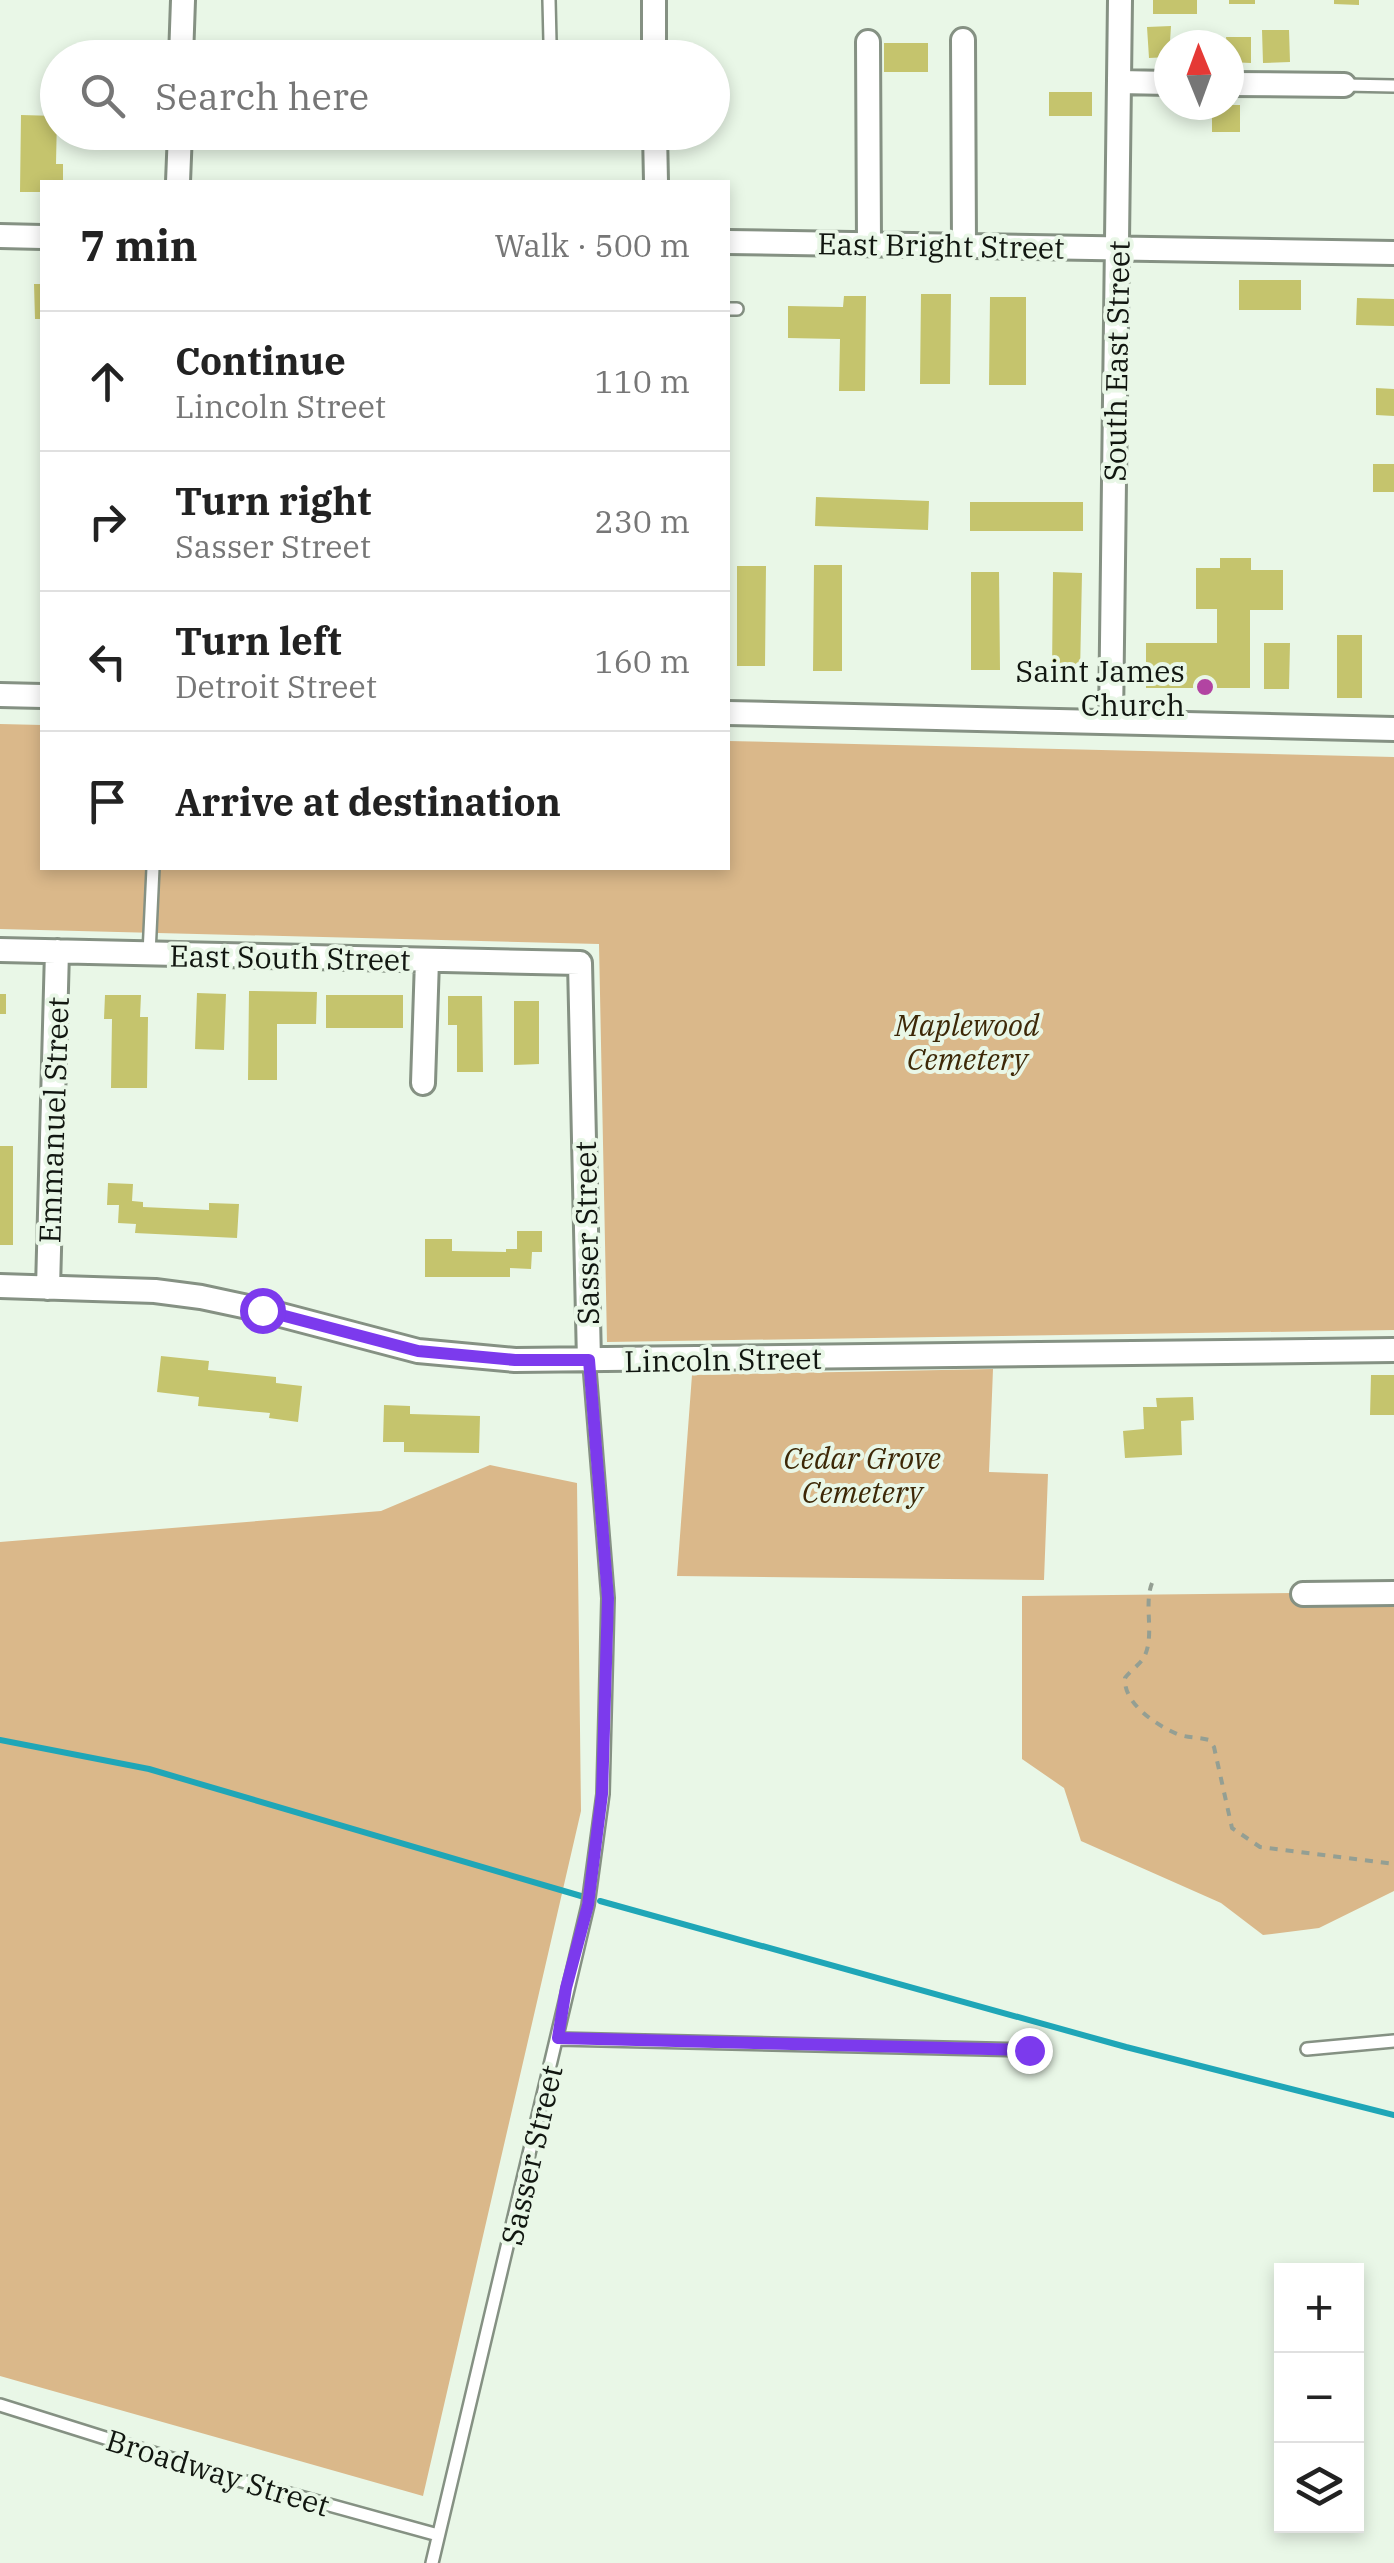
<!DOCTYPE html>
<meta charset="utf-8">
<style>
body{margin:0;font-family:"IBM Plex Serif",serif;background:#f6f6f6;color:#222}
.controls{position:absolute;right:30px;bottom:30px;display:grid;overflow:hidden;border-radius:0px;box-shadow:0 5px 15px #0003}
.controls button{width:90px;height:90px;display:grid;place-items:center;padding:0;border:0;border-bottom:2px solid #e0e0e0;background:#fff;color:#222;font:50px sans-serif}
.compass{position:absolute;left:1154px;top:30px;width:90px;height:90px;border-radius:50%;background:#fff;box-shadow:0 5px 15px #0003;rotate:359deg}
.stop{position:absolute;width:30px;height:30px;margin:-22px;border:8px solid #7c3aed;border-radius:50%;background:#fff}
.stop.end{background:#7c3aed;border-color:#fff;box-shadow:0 2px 10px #0008}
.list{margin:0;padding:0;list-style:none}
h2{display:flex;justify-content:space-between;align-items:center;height:130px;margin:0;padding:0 40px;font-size:42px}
h2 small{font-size:32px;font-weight:400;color:#767676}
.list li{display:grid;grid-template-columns:65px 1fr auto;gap:30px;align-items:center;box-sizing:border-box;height:140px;padding:0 40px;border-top:2px solid #e0e0e0}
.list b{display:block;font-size:38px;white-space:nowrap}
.list p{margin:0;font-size:32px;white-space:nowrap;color:#767676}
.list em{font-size:32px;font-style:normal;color:#767676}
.icon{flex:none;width:55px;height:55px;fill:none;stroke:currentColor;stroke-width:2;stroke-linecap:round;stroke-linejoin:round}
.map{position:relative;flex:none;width:1394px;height:2563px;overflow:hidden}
.search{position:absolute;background:#fff;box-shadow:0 5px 15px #0003;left:40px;top:40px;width:690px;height:110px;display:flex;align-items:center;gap:25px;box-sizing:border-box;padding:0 35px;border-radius:55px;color:#767676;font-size:38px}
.panel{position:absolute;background:#fff;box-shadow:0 5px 15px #0003;left:40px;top:180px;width:690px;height:690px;border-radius:0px}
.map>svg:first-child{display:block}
</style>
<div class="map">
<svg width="1394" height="2563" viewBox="0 0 1394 2563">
<rect width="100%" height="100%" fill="#e9f7e7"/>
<path fill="#dab88a" d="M0,724L42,725V868H728V741L1394,757V1330L607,1342L599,944L0,929Z
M993,1369L989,1472L1048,1474L1044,1580L677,1576L692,1375Z
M490,1465L577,1483L581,1811L423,2496L0,2376V1542L381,1511Z
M1394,1592V1891L1319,1928L1263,1935L1221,1903L1081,1841L1064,1788L1022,1759V1596Z"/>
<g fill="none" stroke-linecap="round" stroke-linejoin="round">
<path stroke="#1fa6b7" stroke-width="6" d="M0,1740L149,1769L581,1896
M600,1901L1126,2047L1394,2115"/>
</g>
<path fill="#c5c46d" d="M1153,0H1197V14H1153Z
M1229,0H1255V4H1229Z
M1334,0H1359V5L1334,4Z
M1171,26L1169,57L1149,58L1147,27Z
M1262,30H1289L1290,62L1263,63Z
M1226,37H1251V63L1229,62Z
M884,43H928V72H884Z
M1049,92H1092V116H1049Z
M1212,105H1240V132H1212Z
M21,115L57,116L56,164H63V182H42V192H20Z
M94,132H148L149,145L94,146Z
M1239,280H1301V310H1239Z
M34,284H42V319H35Z
M921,294H951L950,384H920Z
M844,296H866L865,391H839L840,339L788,338V306L843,307Z
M990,297H1026V385H989Z
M1357,298L1394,299V326L1356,325Z
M1376,388L1394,389V416L1376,415Z
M1373,464H1394V492H1373Z
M816,497L929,501L928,530L815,526Z
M970,502H1083V531H970Z
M1220,558H1251V570H1283V610H1250V688H1146V643H1217V609H1196V568H1220Z
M814,565H842V671H813Z
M737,566H766L765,666H737Z
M971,572H999L1000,670H971Z
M1053,572L1082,573L1080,674L1052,673Z
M1337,635H1362V698H1337Z
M1264,643H1290L1289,689H1264Z
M249,991L317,992L316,1024H277V1080H248Z
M197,993L226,994L224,1050L195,1049Z
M0,994H6V1014H0Z
M105,995H141L140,1017H148L147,1088H111L112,1019H104Z
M326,995H403V1028H326Z
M448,996H482L483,1072H457V1025H448Z
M514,1001H539V1064L514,1065Z
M0,1146H13V1245H0Z
M108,1183L133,1184L132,1201L143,1202V1207L209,1210V1203L239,1204L237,1238L135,1233L136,1224L118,1223L119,1205H107Z
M517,1231H542V1252H532L531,1269L510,1268V1277H425V1239H452V1251L506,1252V1249H517Z
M161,1356L209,1361L208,1370L276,1377V1383L302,1386L298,1422L269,1418L270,1413L198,1406L199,1397L157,1392Z
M1371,1375H1394V1415H1370Z
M1193,1397L1194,1420L1181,1421L1182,1455L1125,1458L1123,1431L1144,1429L1143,1407H1157L1156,1398Z
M384,1405L410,1406V1414L480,1416L479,1453L404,1452V1442H383Z"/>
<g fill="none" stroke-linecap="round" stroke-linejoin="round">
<defs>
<path id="service" d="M549,0L550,42L561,58
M1344,85L1394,86
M728,309H737
M149,954L153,868
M558,2039L1029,2050
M1307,2049L1394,2041
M0,2405L242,2481L438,2535
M432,2563L588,1905L603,1794L608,1598L589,1361"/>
<path id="minor" d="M654,0V58
M963,40L964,245
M868,42L869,244
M181,58L183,0
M1120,82L1169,83
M1229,84L1344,85
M655,132L656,182
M178,182L180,132
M0,236L42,237
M728,242L1394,253
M0,695L42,696
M728,713L1394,729
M1111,722L1120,0
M0,950L580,963L589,1361
M423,1083L427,960
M0,1286L155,1291L201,1297L262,1310L418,1351L515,1360L1394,1350
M48,1288L57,951
M1303,1594L1394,1593"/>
</defs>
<use href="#service" stroke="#859183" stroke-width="16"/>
<use href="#minor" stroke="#859183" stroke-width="28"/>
<path stroke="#949f93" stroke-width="4" stroke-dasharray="8 8" stroke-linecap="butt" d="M1152,1583C1143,1606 1156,1637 1143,1659C1138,1666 1130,1671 1125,1678C1123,1703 1156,1725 1177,1734C1188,1738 1198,1737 1209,1740L1214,1747L1232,1828L1260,1847L1394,1864"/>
<use href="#service" stroke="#fff" stroke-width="11"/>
<use href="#minor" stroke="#fff" stroke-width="22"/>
</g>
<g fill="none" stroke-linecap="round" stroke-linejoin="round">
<path stroke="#7c3aed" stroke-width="12" d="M262,1310L418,1351L515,1360H589L608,1598L602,1794L588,1905L566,1988L558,2038L1029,2050"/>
</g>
<circle fill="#b244a2" stroke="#e9f7e7" stroke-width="4" cx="1205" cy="687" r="10"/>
<g text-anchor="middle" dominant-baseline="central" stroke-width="8" stroke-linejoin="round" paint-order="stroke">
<g font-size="30" fill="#111610" stroke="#e9f7e7">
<text transform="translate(941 245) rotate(1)">East Bright Street</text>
<text transform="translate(1116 361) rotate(-89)">South East Street</text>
<text transform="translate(290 957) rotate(1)">East South Street</text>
<text transform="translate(53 1120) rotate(-88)">Emmanuel Street</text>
<text transform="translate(586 1233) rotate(-91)">Sasser Street</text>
<text transform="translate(723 1359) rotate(-1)">Lincoln Street</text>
<text transform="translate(531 2155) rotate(-77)">Sasser Street</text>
<text transform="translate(218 2472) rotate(17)">Broadway Street</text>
</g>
<g font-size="30" fill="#111610" stroke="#e9f7e7" text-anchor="end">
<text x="1185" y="670">Saint James<tspan x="1185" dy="34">Church</tspan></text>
</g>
<g font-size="30" font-style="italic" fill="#3d2807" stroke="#e9f7e7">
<text x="967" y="1024">Maplewood<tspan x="967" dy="34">Cemetery</tspan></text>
<text x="862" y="1457">Cedar Grove<tspan x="862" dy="34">Cemetery</tspan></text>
</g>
</g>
</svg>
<div class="controls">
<button>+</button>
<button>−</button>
<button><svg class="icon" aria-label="layers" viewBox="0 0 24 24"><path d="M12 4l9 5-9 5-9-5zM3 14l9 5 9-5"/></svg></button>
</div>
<svg class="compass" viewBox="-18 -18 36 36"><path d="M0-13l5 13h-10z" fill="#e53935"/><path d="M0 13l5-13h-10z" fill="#767676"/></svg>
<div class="stop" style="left:262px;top:1310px"></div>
<div class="stop end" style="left:1029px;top:2050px"></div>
<div class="search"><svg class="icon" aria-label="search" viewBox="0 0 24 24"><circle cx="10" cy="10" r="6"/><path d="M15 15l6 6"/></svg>Search here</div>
<section class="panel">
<h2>7 min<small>Walk · 500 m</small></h2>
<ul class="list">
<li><svg class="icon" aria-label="ahead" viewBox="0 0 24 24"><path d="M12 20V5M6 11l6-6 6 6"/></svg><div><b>Continue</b><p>Lincoln Street</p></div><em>110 m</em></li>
<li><svg class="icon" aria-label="right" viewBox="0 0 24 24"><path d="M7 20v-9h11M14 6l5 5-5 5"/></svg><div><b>Turn right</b><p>Sasser Street</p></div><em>230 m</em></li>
<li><svg class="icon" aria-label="left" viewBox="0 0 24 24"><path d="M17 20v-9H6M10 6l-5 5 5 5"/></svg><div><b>Turn left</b><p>Detroit Street</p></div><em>160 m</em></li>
<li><svg class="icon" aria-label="arrive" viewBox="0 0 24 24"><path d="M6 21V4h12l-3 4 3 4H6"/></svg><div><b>Arrive at destination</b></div></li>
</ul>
</section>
</div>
